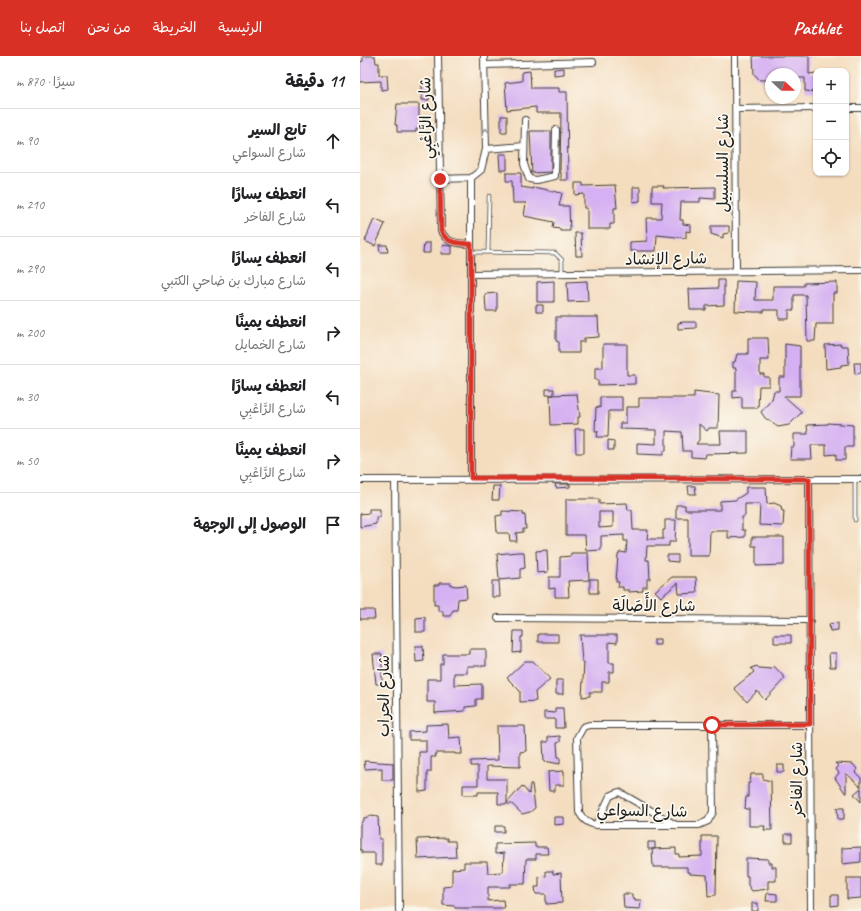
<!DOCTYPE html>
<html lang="ar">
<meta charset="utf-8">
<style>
body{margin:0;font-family:Caveat,"Playpen Sans Arabic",sans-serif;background:#f6f6f6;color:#202124;direction:rtl}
.controls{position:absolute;right:12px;top:12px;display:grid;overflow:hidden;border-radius:8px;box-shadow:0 1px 3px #0004}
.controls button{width:36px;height:36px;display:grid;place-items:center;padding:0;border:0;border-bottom:1px solid #e0e0e0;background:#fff;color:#202124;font:20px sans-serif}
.compass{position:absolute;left:405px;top:12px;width:36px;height:36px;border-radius:50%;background:#fff;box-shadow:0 1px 3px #0004;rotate:112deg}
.stop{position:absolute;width:12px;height:12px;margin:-9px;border:3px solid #d93025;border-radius:50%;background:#fff}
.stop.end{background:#d93025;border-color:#fff;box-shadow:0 1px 4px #0008}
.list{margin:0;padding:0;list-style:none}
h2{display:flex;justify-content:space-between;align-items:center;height:52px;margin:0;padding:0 16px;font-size:17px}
h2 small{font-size:13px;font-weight:400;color:#757577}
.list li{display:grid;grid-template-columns:26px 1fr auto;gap:12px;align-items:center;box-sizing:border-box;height:64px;padding:0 16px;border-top:1px solid #e0e0e0}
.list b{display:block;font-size:15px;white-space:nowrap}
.list p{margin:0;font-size:13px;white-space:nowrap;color:#757577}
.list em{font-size:13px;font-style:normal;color:#757577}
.icon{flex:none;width:22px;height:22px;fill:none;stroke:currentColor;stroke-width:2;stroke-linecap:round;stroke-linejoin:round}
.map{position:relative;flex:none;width:501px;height:855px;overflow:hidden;direction:ltr}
header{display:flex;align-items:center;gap:24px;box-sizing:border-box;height:56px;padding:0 20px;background:#d93025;color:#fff}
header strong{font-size:19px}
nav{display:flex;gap:22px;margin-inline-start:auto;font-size:14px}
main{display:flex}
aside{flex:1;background:#fff}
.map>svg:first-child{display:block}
</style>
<header>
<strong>Pathlet</strong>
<nav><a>الرئيسية</a><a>الخريطة</a><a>من نحن</a><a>اتصل بنا</a></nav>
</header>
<main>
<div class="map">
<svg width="501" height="855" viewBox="0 0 501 855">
<rect width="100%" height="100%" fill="#fbf7ec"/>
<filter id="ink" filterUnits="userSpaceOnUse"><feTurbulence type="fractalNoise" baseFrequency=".025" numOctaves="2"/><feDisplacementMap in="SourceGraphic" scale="8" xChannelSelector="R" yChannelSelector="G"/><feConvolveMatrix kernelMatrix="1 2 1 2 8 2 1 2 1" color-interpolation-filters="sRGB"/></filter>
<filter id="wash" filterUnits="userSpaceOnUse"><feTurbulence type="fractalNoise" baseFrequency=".012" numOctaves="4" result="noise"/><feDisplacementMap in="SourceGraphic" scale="16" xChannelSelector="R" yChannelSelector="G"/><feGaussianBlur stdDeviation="0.9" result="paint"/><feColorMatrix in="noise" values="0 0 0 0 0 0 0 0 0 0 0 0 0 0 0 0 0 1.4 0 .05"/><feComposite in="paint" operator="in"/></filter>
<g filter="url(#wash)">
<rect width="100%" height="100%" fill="#f4ddbf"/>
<g id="blocks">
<path fill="#d5b0f2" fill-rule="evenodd" d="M3,0H15L16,7H19V19H27L28,33L21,34V25L0,26V6L3,5Z
M393,0H449V18L456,17V36L445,35V22H435V18H411V24H400L394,18Z
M204,12V18L194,19V13Z
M170,15L171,32H199V36H207L208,124H201V116H200L201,57H176V51L147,54L145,27L162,25V16Z
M62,28H69V44H62Z
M37,48H59V73H56V76H37V69H35Z
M141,60H147V76H141Z
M170,75H191V116L172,117Z
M139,98H147V114H140Z
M146,117H161V131L173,133V131L202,137L199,150H209L210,175H200V173L193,172L194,166L164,160L166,147H153L152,125H146Z
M215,127H223V130L255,129L257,152H254V168H250V173H227V152H224V138L215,139Z
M292,130H304L303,132L355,131V143L340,142V146H321L320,164H323V168L331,169V176L326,175V182L297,179L296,195H270V186L287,185L286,162H301L302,146H292Z
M273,131H280V145L273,146Z
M14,163L25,168L15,190L5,185Z
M351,170H369V177L363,178V182L351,178Z
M215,177H221L222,200H216Z
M64,187H70V197H63Z
M19,189H27L28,196H20Z
M82,189L92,190V198H81Z
M358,224H364V249L346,250V254H330L329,233L358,232Z
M194,225V246H177V226Z
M227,225L228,245L208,246L207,226Z
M376,225L396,226L395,244H413V230H444V227L477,226V237H473V268H456L455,285H447L446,239H434V254H429V263H419V254H404V256H395L375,255Z
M137,237V255H126L125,238Z
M176,249H183V256H176Z
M196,261H238L239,281L224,282V286H219V297H199V286L196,285Z
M323,266H336V272L318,273V267Z
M388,282H408L409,304H400V318H404V321H409V330H399L398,352H382V341L373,342V335H376V312H373V306H375L377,298H388Z
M243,288H267V319H275V328L238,329V324H235V312H243Z
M425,288L440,290V340H424L442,356L429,369L418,371L405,362L401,356L412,343L414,335H419V321H425Z
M481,288V290H488L489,308L481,309V311L466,313L465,289Z
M494,307H501V317L495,318Z
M186,333H194V339H186Z
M334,336L359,339L358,372H349L347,375L339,368V384L336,388H361L360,375H388V397L346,398L345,402L331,401V395H323L322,376L306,375V395H303V399L277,398V387L296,388V374L260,373V367H266V351H279V342H334Z
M217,338L220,361H218V368L191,369L190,339Z
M240,341H262V355H249L248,381H237L238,375H235L236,351L240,352Z
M468,367L493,369V391H485V404H476V398L466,399V389H451L452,403H430L431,391H434V378H448L447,369L468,368Z
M215,373H224V397H216Z
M248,384L254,385V394H248Z
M195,428H210V431L196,432Z
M133,430H140L139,444H132Z
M328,430H335L336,438H329Z
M386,431H406L407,448L414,447L421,450L422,455H424L423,470L399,469L400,448H385V460L382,461V474H385V481L368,482V475H350L349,500H328V462H316V449H325V454H360V445L375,444L386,437Z
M206,443H239V448L267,447L268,454H272L273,474H288L287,483H303V474H305V464H316L315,486H309V490H287L286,504H289L290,523H287V531H283V535L269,536V534H263V531H258L259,526H256L258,499L260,496L266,497L267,485H264V479L241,480V494L226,495L225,479H206ZM239,456H253V471L239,472Z
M9,453H20V461H16V468L0,471V458L9,457Z
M142,455L163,456V459H165L166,473H163V476L156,477L157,485H150L149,477H137L136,460L142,459Z
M392,481H424V509L396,510V490H392Z
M187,494L188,516L177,517L176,495Z
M158,496H164L165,512L160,513V522L139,524L137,498Z
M211,497H228L229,524L208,525L209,541H195V532L189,533V521H200V501L211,500Z
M307,499H318V506L307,505Z
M312,521H336L337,537L319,538L318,527L301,541L295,535Z
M230,523H238V537H230Z
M132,525H139L140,541H132Z
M79,527H91V529L96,530L106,529L107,542L98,543L97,554H93L90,560H83V555H78V549H74V529H79Z
M0,554H14L15,563H0Z
M65,561V576H56V562Z
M478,567V574L470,575L469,568Z
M154,575H163V581H161V596L153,597Z
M178,578H198V586H178Z
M220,579H257V587L249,586V607H254V616H249V626H242V636H230V640L222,641L224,606H222Z
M414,579H431V587H414Z
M294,583H300V589H294Z
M55,590H63L64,605L56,606Z
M109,593H126V610H107V617H94V629L122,628V643H116V650L105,651V655L75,657V646H67V623H80V608H83V598H109Z
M469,597H476V611H470Z
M13,598H22V628H16Z
M165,605H173L190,623L175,636L176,645L160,646V635L147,622Z
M397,610L399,612L412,613L414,610L425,622L405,644L397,635L387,646L374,632L394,616L391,612Z
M196,624H203V638H196Z
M195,652H203L204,672H195V663H184V656L195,657Z
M88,668L89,682L101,681L102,698H95V697H75L76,701H71V716H67V735L59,736V696H66V684H49V676L66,675V669Z
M137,670H165L166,695L160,696V711L127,710V723H147V747L162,730L169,738L170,728H172L175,752L170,756L162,758L152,748H138V736H118V739H103V729H118V710H111V705L138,704Z
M200,680V686L197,687L198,701H200V708L184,705L183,686H188V681Z
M4,705L33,707V724H22V712L5,713Z
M475,707L493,708L497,713L495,716L501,722V731L486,717V738L475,722L479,717L476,713L479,710Z
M417,709H424V716H417Z
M204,715V729H195V735H189L188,716Z
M391,718H403V723L411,725L412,774H404L405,770H389V753H385L386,741H388V727H390Z
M501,732V746L494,738Z
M477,752H484V763H478Z
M11,760L18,761L19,783H22V809H15V797H2V794H0V769L4,762Z
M194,761H204V768L194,769Z
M135,770H144V776H135Z
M425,778H432V786H425Z
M342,780H357L356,839L348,840L347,819L330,818V816H327V811H293L292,793L316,792V798H319V801L342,800Z
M87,782V785H95L96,801L58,803L57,783Z
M288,786H295V793H288Z
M175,787V791H187L188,798H176V803H166L165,828H150V831H128V845L143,844L144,852H95V850L83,849V831L92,830V813L104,812V806H127L128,817L143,816L144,797L135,798V788Z
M501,791V806L482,808V792Z
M386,802L408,803V807H412V811H416V825H408V833L392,835L388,829V820H386Z
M186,815H193V818L201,817L202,847L186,848V838H176L175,831H179V821L186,820Z
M487,822H501V842L487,843Z
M407,837L417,838V845H406Z
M263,838H272V842H275V844H281L280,853L264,852Z
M471,839H478V849L471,850Z
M392,847H398V855H392Z"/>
</g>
</g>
<g filter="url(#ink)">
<use href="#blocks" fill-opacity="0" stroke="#3c3934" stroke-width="1"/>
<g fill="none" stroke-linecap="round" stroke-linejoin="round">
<defs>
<path id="lane" d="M112,196L195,197L202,204V217
M128,196L129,140
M495,464V423"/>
<path id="street" d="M78,0L81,175C87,188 98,187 111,188
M375,0L376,215
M124,9L233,6
M486,52H501
M376,53L456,52
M165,64L164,108L169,123L176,124L195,120L196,74
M126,93L164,90
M111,122L121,114L126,93L124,0
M80,123L111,122
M112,218L501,214
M111,422V122
M449,423L451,855
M0,424L501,423
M35,424L39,855
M138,562L450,564
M352,669L353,756L348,765L339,769H236C228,768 223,764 219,756L217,682L223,671L229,669H450
M236,769L250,740L259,736L316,769"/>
</defs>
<use href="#lane" stroke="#3c3934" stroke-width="4.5"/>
<use href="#street" stroke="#3c3934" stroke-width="8"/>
<use href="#lane" stroke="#fff" stroke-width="3"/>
<use href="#street" stroke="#fff" stroke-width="6"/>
</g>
<defs><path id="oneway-chevron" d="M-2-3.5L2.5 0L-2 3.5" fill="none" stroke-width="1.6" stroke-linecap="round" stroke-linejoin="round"/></defs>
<use stroke="#999" href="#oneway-chevron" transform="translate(126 75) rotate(-92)"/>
</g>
<g fill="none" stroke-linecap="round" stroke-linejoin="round" filter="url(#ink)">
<path stroke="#d93025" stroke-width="5" d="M80,123L81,175C87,188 98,187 111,188V422L449,423L450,668L352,669"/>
</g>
<g text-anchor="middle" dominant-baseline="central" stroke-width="3.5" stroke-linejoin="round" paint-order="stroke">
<g font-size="16" fill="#1c1c1c" stroke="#fbf7ec">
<text transform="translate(66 62) rotate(-91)">شارع الرَّاعْبِي</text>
<text transform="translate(363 107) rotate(-90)">شارع السلسبيل</text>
<text transform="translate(306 203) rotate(-1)">شارع الإنشاد</text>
<text x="294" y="550">شارع الأَصَالَة</text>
<text transform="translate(24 640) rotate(-90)">شارع الحراب</text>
<text transform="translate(437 723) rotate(-90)">شارع الفاخر</text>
<text transform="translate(282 755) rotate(1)">شارع السواعي</text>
</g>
</g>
</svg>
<div class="controls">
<button>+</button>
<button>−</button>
<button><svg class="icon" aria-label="locate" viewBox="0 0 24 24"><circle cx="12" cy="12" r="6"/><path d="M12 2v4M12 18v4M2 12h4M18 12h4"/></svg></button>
</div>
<svg class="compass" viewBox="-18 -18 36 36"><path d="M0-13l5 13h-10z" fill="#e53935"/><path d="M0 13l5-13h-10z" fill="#757577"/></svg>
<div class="stop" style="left:352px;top:669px"></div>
<div class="stop end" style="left:80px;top:123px"></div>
</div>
<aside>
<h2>11 دقيقة<small>سيرًا · 870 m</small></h2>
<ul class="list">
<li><svg class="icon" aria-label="ahead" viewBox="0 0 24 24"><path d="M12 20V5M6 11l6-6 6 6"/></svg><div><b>تابع السير</b><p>شارع السواعي</p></div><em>90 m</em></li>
<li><svg class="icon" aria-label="left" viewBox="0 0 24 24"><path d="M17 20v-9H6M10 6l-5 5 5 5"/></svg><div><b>انعطف يسارًا</b><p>شارع الفاخر</p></div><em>210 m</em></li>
<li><svg class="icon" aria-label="left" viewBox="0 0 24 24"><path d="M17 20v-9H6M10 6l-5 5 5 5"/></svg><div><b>انعطف يسارًا</b><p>شارع مبارك بن ضاحي الكتبي</p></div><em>290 m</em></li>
<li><svg class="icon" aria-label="right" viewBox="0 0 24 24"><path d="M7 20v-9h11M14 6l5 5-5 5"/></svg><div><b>انعطف يمينًا</b><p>شارع الخمايل</p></div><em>200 m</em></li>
<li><svg class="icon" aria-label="left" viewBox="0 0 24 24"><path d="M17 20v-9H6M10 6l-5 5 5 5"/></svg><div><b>انعطف يسارًا</b><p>شارع الرَّاعْبِي</p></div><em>30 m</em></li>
<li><svg class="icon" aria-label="right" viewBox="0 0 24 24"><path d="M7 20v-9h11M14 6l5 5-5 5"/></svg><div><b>انعطف يمينًا</b><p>شارع الرَّاعْبِي</p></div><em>50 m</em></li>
<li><svg class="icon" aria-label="arrive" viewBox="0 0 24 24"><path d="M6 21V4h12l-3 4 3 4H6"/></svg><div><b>الوصول إلى الوجهة</b></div></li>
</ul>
</aside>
</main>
